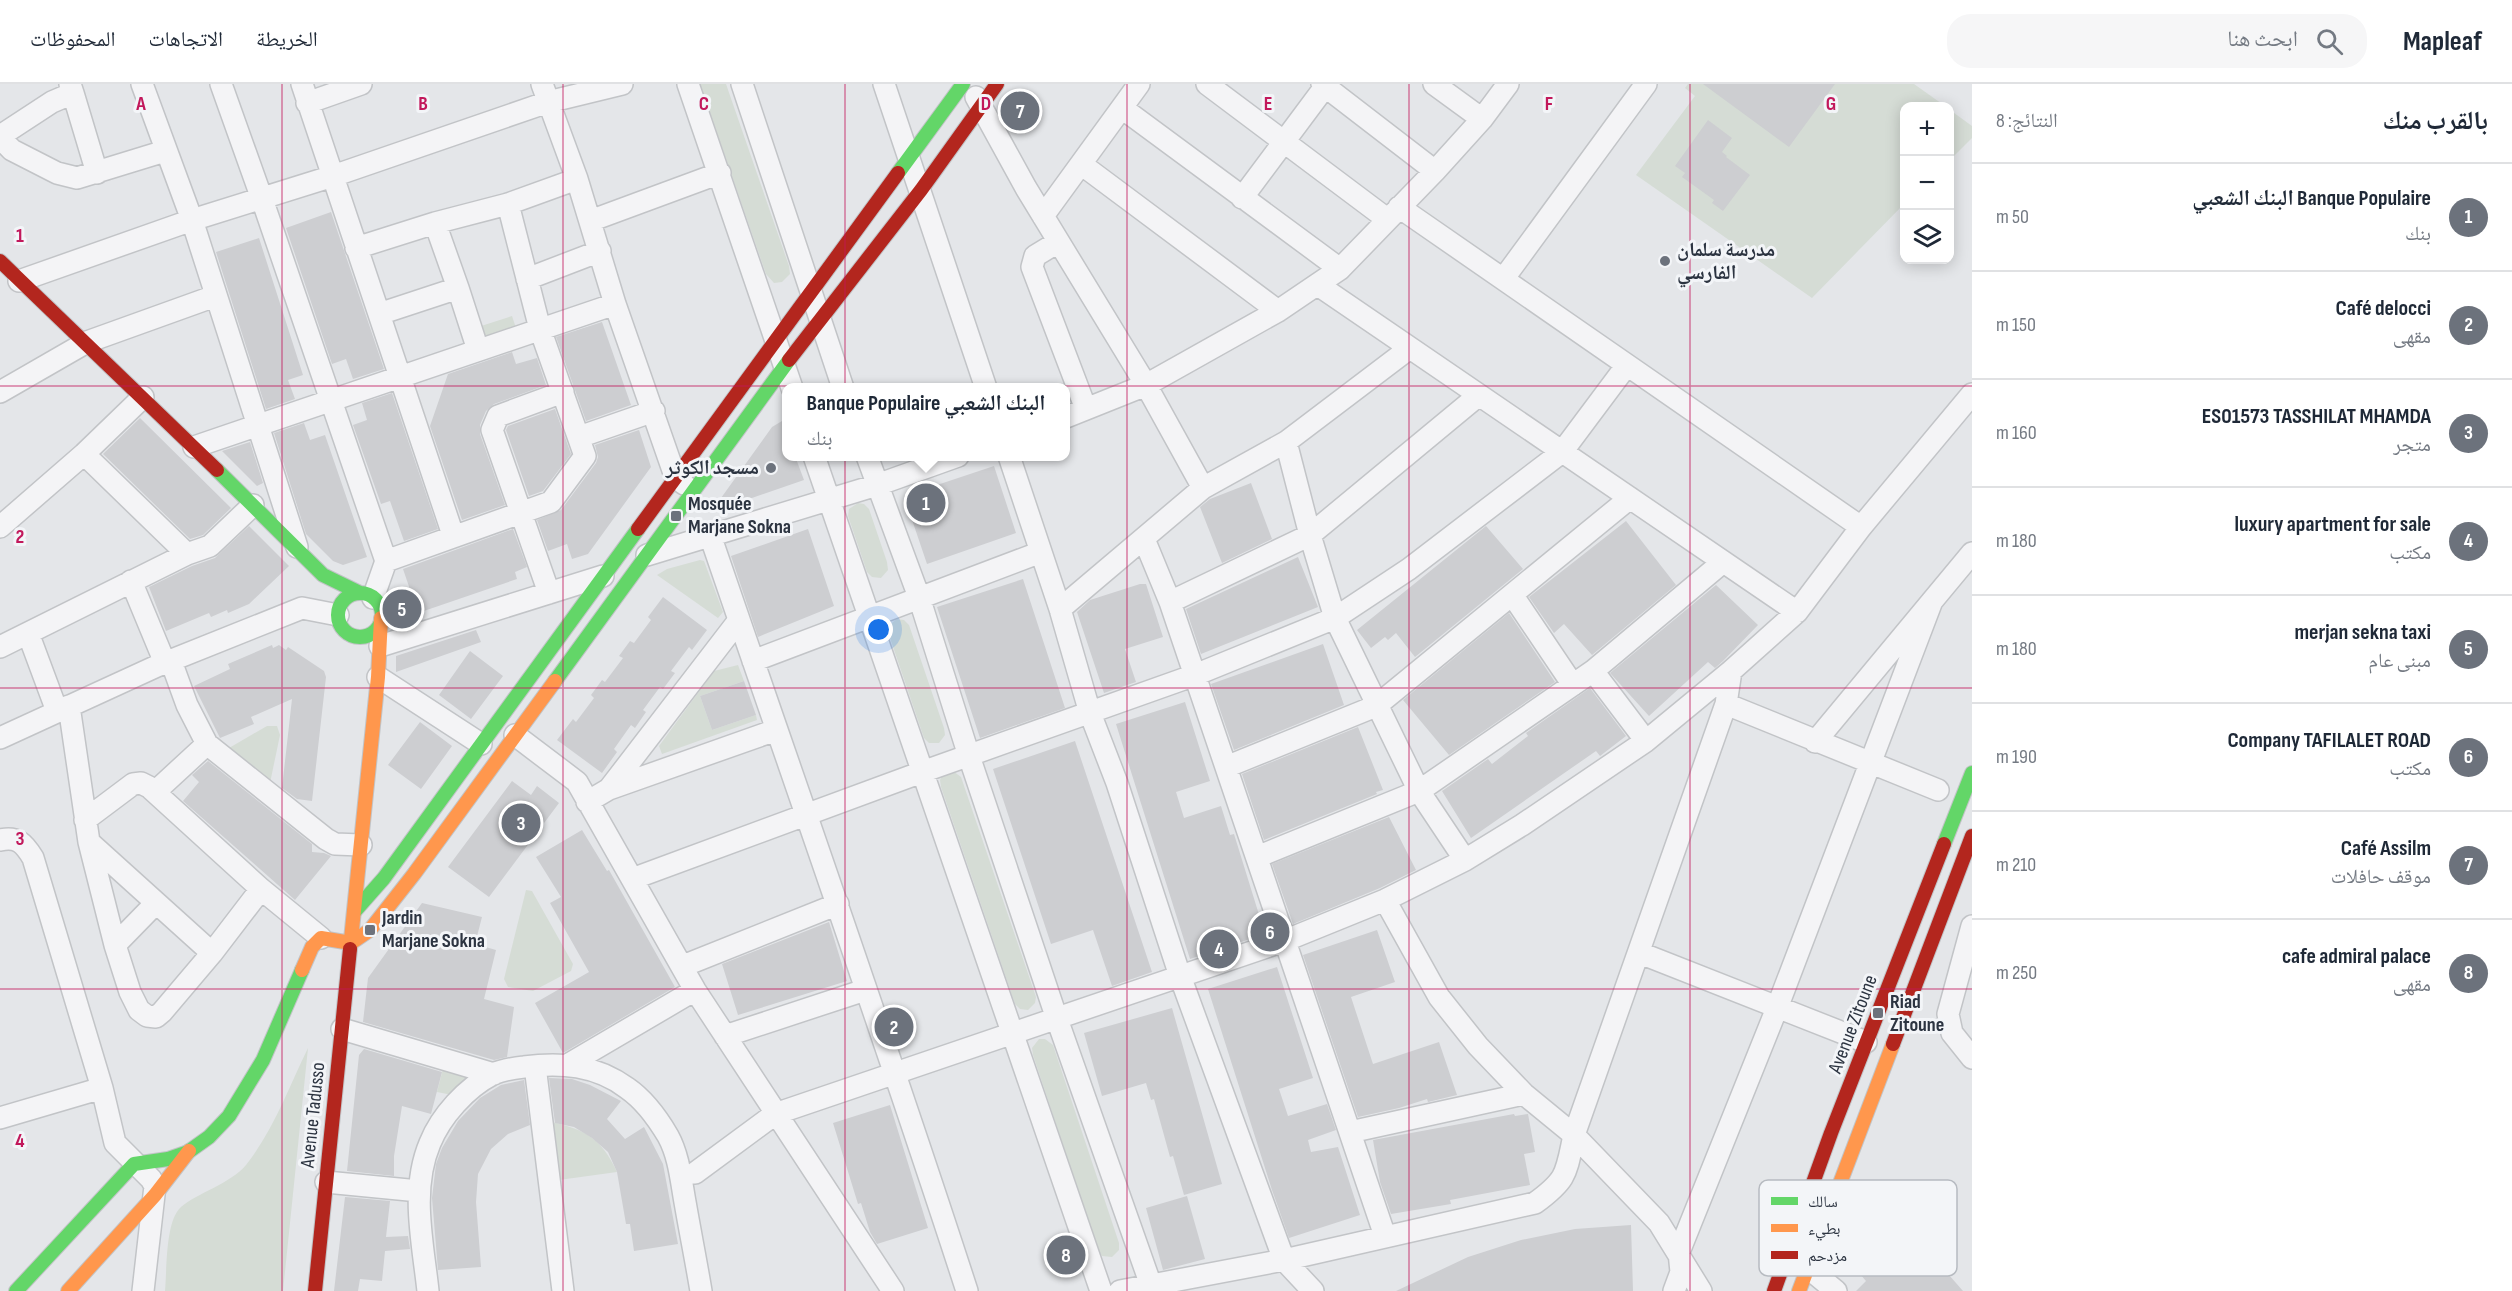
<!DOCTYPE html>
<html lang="ar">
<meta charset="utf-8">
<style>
body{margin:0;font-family:"Sofia Sans Condensed","Noto Naskh Arabic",sans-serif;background:#f6f6f7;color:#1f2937;direction:rtl}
.controls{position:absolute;right:18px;top:18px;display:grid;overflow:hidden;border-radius:12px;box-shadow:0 3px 15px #0003}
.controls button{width:54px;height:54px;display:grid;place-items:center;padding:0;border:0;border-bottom:2px solid #e0e1e3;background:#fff;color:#1f2937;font:30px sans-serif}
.you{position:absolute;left:879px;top:546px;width:21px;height:21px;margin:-15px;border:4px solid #fff;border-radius:50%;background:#1a73e8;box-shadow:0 0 0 9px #1a73e833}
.badge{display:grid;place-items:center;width:39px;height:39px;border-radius:50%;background:#6c727c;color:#fff;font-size:20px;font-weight:700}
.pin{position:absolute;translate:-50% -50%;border:3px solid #fff;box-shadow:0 2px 6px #0006}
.popup{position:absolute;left:782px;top:299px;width:288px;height:78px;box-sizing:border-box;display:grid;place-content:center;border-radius:12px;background:#fff;filter:drop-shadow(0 2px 4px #0005);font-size:20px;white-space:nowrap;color:#747a83}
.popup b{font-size:22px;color:#1f2937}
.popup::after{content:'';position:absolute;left:50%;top:100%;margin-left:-12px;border:12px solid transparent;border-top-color:#fff}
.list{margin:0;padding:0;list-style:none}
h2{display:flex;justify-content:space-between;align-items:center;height:78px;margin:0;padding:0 24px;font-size:26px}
h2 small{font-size:20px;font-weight:400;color:#747a83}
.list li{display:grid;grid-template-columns:39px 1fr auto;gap:18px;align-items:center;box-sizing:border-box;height:108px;padding:0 24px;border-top:2px solid #e0e1e3}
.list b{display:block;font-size:22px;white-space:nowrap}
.list p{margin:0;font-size:20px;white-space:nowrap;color:#747a83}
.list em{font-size:20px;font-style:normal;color:#747a83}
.icon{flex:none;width:33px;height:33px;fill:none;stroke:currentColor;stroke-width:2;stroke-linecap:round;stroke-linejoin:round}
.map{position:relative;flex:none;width:1972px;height:1207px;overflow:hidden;direction:ltr}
header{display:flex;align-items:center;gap:36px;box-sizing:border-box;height:84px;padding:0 30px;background:#fff;border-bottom:2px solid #e0e1e3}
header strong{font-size:28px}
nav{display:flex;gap:33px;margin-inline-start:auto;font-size:21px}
.search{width:420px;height:54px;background:#f6f6f7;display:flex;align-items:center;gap:15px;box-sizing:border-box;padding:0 21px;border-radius:24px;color:#747a83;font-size:22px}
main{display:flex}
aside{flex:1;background:#fff}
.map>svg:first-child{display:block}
</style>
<header>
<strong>Mapleaf</strong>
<div class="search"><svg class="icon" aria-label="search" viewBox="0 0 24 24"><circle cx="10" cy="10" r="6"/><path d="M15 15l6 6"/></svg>ابحث هنا</div>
<nav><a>الخريطة</a><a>الاتجاهات</a><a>المحفوظات</a></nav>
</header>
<main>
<aside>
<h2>بالقرب منك<small>النتائج: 8</small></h2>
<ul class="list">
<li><span class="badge">1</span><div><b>Banque Populaire البنك الشعبي</b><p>بنك</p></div><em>50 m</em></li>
<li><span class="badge">2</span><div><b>Café delocci</b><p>مقهى</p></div><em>150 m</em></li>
<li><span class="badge">3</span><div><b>ES01573 TASSHILAT MHAMDA</b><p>متجر</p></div><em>160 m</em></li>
<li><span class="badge">4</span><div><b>luxury apartment for sale</b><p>مكتب</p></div><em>180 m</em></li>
<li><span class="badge">5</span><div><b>merjan sekna taxi</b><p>مبنى عام</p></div><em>180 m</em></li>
<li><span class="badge">6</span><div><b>Company TAFILALET ROAD</b><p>مكتب</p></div><em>190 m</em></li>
<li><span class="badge">7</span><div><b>Café Assilm</b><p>موقف حافلات</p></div><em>210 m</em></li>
<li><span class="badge">8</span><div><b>cafe admiral palace</b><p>مقهى</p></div><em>250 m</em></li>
</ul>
</aside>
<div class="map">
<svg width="1972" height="1207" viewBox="0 0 1972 1207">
<rect width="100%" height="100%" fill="#e4e6e9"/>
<path fill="#d5dcd5" d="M700,0H726L789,182L790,190L782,198L774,199L766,190Z
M1688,0H1914L1945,22H1904V120L1812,214L1636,91L1695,12L1685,4Z
M1950,26L1972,42V54L1950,76Z
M512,232L516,244L482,256L478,243Z
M858,419L864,420L869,425L887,478L888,486L881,494L872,493L867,488L848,432L849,425Z
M700,476L704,477L723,528L718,534L657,491L667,485Z
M897,535L904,536L909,541L944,644L945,651L939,659H929L924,654L889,551V541Z
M738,581L744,597L700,612L712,646L756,631L757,636L662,670L659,662L714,587Z
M267,642H277L280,651L270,699L229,664Z
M953,687L961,693L1036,913L1035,919L1028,926L1020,925L1015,920L941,703L940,696L943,690Z
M526,806L532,807L573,880L571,887L533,907L508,903L504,895Z
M1039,955H1045L1053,961L1119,1159V1166L1112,1173L1102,1172L1098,1166L1033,971L1032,964Z
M308,964L283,1207H165C167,1187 165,1137 181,1123C197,1109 230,1100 246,1081C273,1047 289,1003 308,964Z
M443,985L468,992L469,994L452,1011L437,1008Z
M551,1038C585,1045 602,1055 617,1088L559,1096Z"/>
<path fill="#cdced1" d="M1703,0H1835L1789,63Z
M1708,36L1732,54L1722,68L1727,72L1726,73L1750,91L1723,127L1712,119L1714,116L1682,93L1685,89L1675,82Z
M331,128L384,285L353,295L346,275L332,280L286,144Z
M259,154L303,291L288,296L295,315L266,325L216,168Z
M602,238L631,321L586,337L556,253Z
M512,268L516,280L537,274L546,301L494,320L486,327L480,341V350L505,421L462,436L430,342L448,290Z
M392,309L438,445L404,457L390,417L381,420L353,341L367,336L362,319Z
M555,325L571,370L543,407L529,412L506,346L508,342Z
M140,334L231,424L203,451L190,455L103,370Z
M782,337L786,349V372H795L804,396L729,422L721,414L772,343Z
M304,339L310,356L325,351L367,473L343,481L333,477L306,450L274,349Z
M639,346L651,383L588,470L572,475L567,460L548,467L537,436L561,426L596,379L598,373L595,361Z
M250,358L263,399L257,402L222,367Z
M994,382L1016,449L927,480L904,412Z
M1251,399L1272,455L1222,479L1200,423L1210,415Z
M1626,437L1676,501L1592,571L1564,540L1554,549L1529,513Z
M249,442L289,482L249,520L228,529L227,526L211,533L209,529L166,547L149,503L192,482L215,474Z
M1486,442L1523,485L1415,573L1396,549L1388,556L1385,553L1371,564L1357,546Z
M513,445L527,483L515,488L517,495L418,529L403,485Z
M808,445L834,522L758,553L731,472Z
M1298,473L1318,523L1201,570L1186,525Z
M1023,495L1065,624L980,654L937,523Z
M1140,500H1146L1163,553L1125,565L1136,598L1104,609L1077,528L1090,516Z
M1716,501L1758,541L1723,577L1715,584L1708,578L1649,632L1610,589Z
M663,513L707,546L692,566L689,563L671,587L675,589L663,605L660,603L643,626L646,628L635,644L631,641L614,665L617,668L602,689L557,656L573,635L576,638L594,614L591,611L602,596L605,598L623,574L619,572L630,557L634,559L651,536L648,533Z
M1509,529L1555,598L1449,671L1403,616Z
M476,546L481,558L396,588V572Z
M1323,560L1344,621L1234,666L1211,600Z
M272,561L273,564L279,561L286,566L288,563L324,587L326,593L312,717L297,715L282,704L292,615L251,633L254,640L220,654L194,602L230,585L228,580Z
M470,567L503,592L471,635L439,611Z
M744,597L756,631L712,646L700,612Z
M1590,604L1626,652L1600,672L1596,667L1471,754L1442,707L1488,675L1492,680L1528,652L1526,649Z
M1185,618L1210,697L1176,708L1184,734L1221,722L1230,751L1234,750L1265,850L1190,875L1116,640Z
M420,638L452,662L421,705L388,681Z
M1358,643L1383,706L1376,708L1377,710L1264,756L1242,690Z
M1075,657L1152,888L1112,902L1093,846L1051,860L993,685Z
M208,677L312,760V768L324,769L331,772L295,816L183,717L199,698L192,691Z
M512,697L531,711L537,702L559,719L489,813L448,783Z
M1389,733L1416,786L1380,804L1293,840L1272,780Z
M582,746L607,787L609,786L675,903L563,969L535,919L589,888L550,819L561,813L536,773Z
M422,819L482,833L475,860L496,866L484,915L514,923L507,973L494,976L363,938L368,894Z
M829,838L847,897L738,931L722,880Z
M1377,846L1395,898L1351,913L1373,980L1439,958L1457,1011L1428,1018L1427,1015L1399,1024L1358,1033L1303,871Z
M1277,883L1313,994L1279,1005L1288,1032L1327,1020L1336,1046L1308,1056L1311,1068L1338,1063L1360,1131L1289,1154L1272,1106L1208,905Z
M1172,924L1222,1100L1184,1111L1173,1072L1170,1073L1154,1015L1151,1016L1146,999L1102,1012L1084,949Z
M364,965L442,988L431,1030L402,1022L394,1072V1092L347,1087L359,971Z
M549,994L572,995L590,1001L621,1017L607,1035L625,1055L644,1043L663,1080L678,1160L634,1167L630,1140H626L617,1088L608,1068L592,1054L574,1043L555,1039Z
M524,996L530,1041L508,1050L491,1065L478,1090L476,1118L481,1183L438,1186L432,1114L436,1080L442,1064L458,1037L480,1014L501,1001Z
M890,1021L928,1144L877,1160L870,1148L861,1119L858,1120L833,1039Z
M1514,1030L1515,1032L1528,1030L1535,1068L1524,1070L1530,1101L1450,1116L1451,1120L1391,1130L1380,1098L1373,1056Z
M1879,1111L1963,1207H1856L1866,1197L1854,1183L1861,1166L1857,1164Z
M1187,1112L1205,1175L1163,1186L1146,1124Z
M345,1113L390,1117L386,1153L408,1152L410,1165L385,1167L382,1197L360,1195L358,1207H334Z
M1631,1141L1633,1207H1396L1468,1173L1521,1156L1575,1145Z"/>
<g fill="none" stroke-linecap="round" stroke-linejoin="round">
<defs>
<path id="street" d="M142,0L192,136L297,463
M221,0L262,115L386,477L373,514
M302,0L453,451
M542,0L577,95L615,220L675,392L684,400
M688,0L792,304
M742,0L843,304
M884,0L986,304
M1207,0L1387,135
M1322,0L1435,87
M1434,0L1482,35
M73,9L97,89
M976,13L1026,104L1146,301L1203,404
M307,19L361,0
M1122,24L1340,185
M0,52L52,18L73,9L70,0
M0,54L12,66L57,89L77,94L165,67
M1081,80L1278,227
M1242,114L1327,0
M1399,123L1861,443
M1043,132L1139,0
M590,137L720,89
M435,139L508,120L577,95
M1058,158L1035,172L1032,183L1086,325
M356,164L435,139L458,204L379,230
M1504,194L1646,0
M527,195L600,167
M19,197L192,136L333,92L548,18L622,0
M1318,201L1797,528
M458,204L478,266
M0,308L87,258L215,212
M1066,333L1146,301L1278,227L1340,185L1435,87L1482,35L1508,0
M579,353L654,327
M1286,358L1310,451L1335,534L1419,707L1465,776
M194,363L615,220
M84,370L187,470
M814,372L1101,1207
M867,372L919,513L969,672L1057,935L1153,1207
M1009,372L1060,525L1090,629L1117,699L1180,892L1284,1176L1313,1207
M0,443L84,370L143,313
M710,451C796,703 885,954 967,1207
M1144,455L1170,518L1385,1152
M647,471L877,401L958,372
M386,477L551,418L585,372L540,245L508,120
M131,497L165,579
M549,509L492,346L498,332L563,308
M1513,512L1573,601
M1170,518L1310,451L1479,311
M1060,525L1203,404L1286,358L1410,264
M28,549L57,627
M380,562L603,492
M0,563L187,470L210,462L253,421
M171,577L187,621L207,660L326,755L335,760L361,761
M753,577L1041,468
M1593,587L1646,657
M378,593L481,660
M1726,620L1938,706
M69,622L89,758L115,861L130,908L139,926L147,932L156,933L162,928L212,869L261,805
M515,651L577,698L695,906L893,1207
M0,654L157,582L302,524L338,531
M1815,658L1972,469
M1226,683L1376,622L1630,414
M609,705L776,646
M156,707L207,660
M587,718L609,705L739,536
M85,736L133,700L141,699L149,703L261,805L321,854
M0,756C17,752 24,759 33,774L102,1004L115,1059L151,1095L155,1102L143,1207
M89,758L212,869
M1257,773L1419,707L1593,587L1723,478
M632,795L922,688L1195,591L1335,534L1409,485L1562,368L1627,281
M1385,816L1439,913L1478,962L1524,1010L1574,1051L1659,1139L1701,1207
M1972,842L1948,930L1952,949L1972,974
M115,861L155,820
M1640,869L1866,958
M683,882L838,820
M342,945L494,990
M725,952L865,906
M569,980L695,906
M535,982L563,1207
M0,1034L102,1004
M1350,1048L1524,1010
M695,1089L775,1030L1284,857L1385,816L1465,776L1522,741L1646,657L1731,587L1797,528L1861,443L1972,310
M326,1098L419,1107
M1808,1184L1836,1207
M428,1207C423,1159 410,1106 430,1059C441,1032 466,1004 493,990C502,986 514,984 524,983C561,978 596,981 627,1004C643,1015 658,1035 668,1052C679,1072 681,1096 685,1118C690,1147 696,1177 701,1207
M1120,1207L1284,1176L1535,1119C1568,1095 1566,1089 1574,1051L1726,620L1731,587
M1674,1207L1681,1188L1679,1168L1777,924L1932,517"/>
<path id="fast" d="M898,89L963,0
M217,386L323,491L360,509
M338 531a22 22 0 1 1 44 0a22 22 0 1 1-44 0Z
M555,597L789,276
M1944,760L1972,689
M354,828L384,794L638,445
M16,1207L134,1080L168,1075L188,1068L209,1053L229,1032L263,976L302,886"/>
<path id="slow" d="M350,865L378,593L381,534
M302,886L312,863L321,854L351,859L370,846L414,790L555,597
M68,1207L155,1111L189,1067
M1799,1207L1893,960"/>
<path id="jam" d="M0,177L217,386
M789,276L921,106L997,0
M638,445L898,89
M1893,960L1972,752
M315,1207L350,865
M1774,1207L1831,1049L1944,760"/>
</defs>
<use href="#street" stroke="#c2c4c7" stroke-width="24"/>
<use href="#fast" stroke="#c2c4c7" stroke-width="16"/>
<use href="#slow" stroke="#c2c4c7" stroke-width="16"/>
<use href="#jam" stroke="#c2c4c7" stroke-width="16"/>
<use href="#street" stroke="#f4f4f6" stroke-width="21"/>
<use href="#fast" stroke="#63d668" stroke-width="14"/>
<use href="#slow" stroke="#ff974d" stroke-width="14"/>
<use href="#jam" stroke="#b3261e" stroke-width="14"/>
</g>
<path fill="none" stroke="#c2185b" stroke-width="1.5" stroke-opacity="0.55" d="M282,0V1207M563,0V1207M845,0V1207M1127,0V1207M1409,0V1207M1690,0V1207M0,302H1972M0,604H1972M0,905H1972"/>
<g fill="#6c727c" stroke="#f3f5f8" stroke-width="2">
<circle cx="1665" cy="177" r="6"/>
<circle cx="771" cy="384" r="6"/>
<rect x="670" y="426" width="12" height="12" rx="3"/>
<rect x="364" y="840" width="12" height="12" rx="3"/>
<rect x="1872" y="923" width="12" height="12" rx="3"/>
</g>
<g text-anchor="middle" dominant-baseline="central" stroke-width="6" stroke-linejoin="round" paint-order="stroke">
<g font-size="20" font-weight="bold" fill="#2c3441" stroke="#f3f5f8" text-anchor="start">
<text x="1677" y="166">مدرسة سلمان<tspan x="1677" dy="23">الفارسي</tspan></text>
<text x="759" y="384" text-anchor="end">مسجد الكوثر</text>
<text x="688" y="420">Mosquée<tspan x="688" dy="23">Marjane Sokna</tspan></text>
<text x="382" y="834">Jardin<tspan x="382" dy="23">Marjane Sokna</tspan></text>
<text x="1890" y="918">Riad<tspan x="1890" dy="23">Zitoune</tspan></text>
</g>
<g font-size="20" fill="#2c3441" stroke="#f3f5f8">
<text transform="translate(1853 940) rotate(-69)">Avenue Zitoune</text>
<text transform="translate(313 1031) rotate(-84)">Avenue Tadusso</text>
</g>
</g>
<rect x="1759" y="1096" width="198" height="96" rx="9" fill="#f3f5f8" stroke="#b7bbc1" stroke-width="1.5"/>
<rect x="1771" y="1113" width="27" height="8" fill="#63d668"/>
<rect x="1771" y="1140" width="27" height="8" fill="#ff974d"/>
<rect x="1771" y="1167" width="27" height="8" fill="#b3261e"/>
<g font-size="16" fill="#2c3441">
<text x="1808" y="1123">سالك</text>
<text x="1808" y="1150">بطيء</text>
<text x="1808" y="1177">مزدحم</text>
</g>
<g font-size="20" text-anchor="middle" font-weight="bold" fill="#c2185b" stroke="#f3f5f8" stroke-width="6" stroke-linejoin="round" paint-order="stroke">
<text x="141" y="26">A</text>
<text x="423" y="26">B</text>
<text x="704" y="26">C</text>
<text x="986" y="26">D</text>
<text x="1268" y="26">E</text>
<text x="1549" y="26">F</text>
<text x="1831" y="26">G</text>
<text x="20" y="158">1</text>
<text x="20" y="459">2</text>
<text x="20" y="761">3</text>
<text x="20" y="1063">4</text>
</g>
</svg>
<div class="controls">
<button>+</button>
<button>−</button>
<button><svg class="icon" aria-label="layers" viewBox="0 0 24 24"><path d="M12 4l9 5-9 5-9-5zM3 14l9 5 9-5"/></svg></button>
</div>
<div class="you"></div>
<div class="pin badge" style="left:926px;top:419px">1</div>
<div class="popup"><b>Banque Populaire البنك الشعبي</b>بنك</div>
<div class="pin badge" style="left:894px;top:943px">2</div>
<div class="pin badge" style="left:521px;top:739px">3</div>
<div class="pin badge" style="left:1219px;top:865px">4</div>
<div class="pin badge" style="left:402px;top:525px">5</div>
<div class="pin badge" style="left:1270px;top:848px">6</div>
<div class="pin badge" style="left:1020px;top:27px">7</div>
<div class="pin badge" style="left:1066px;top:1171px">8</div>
</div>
</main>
